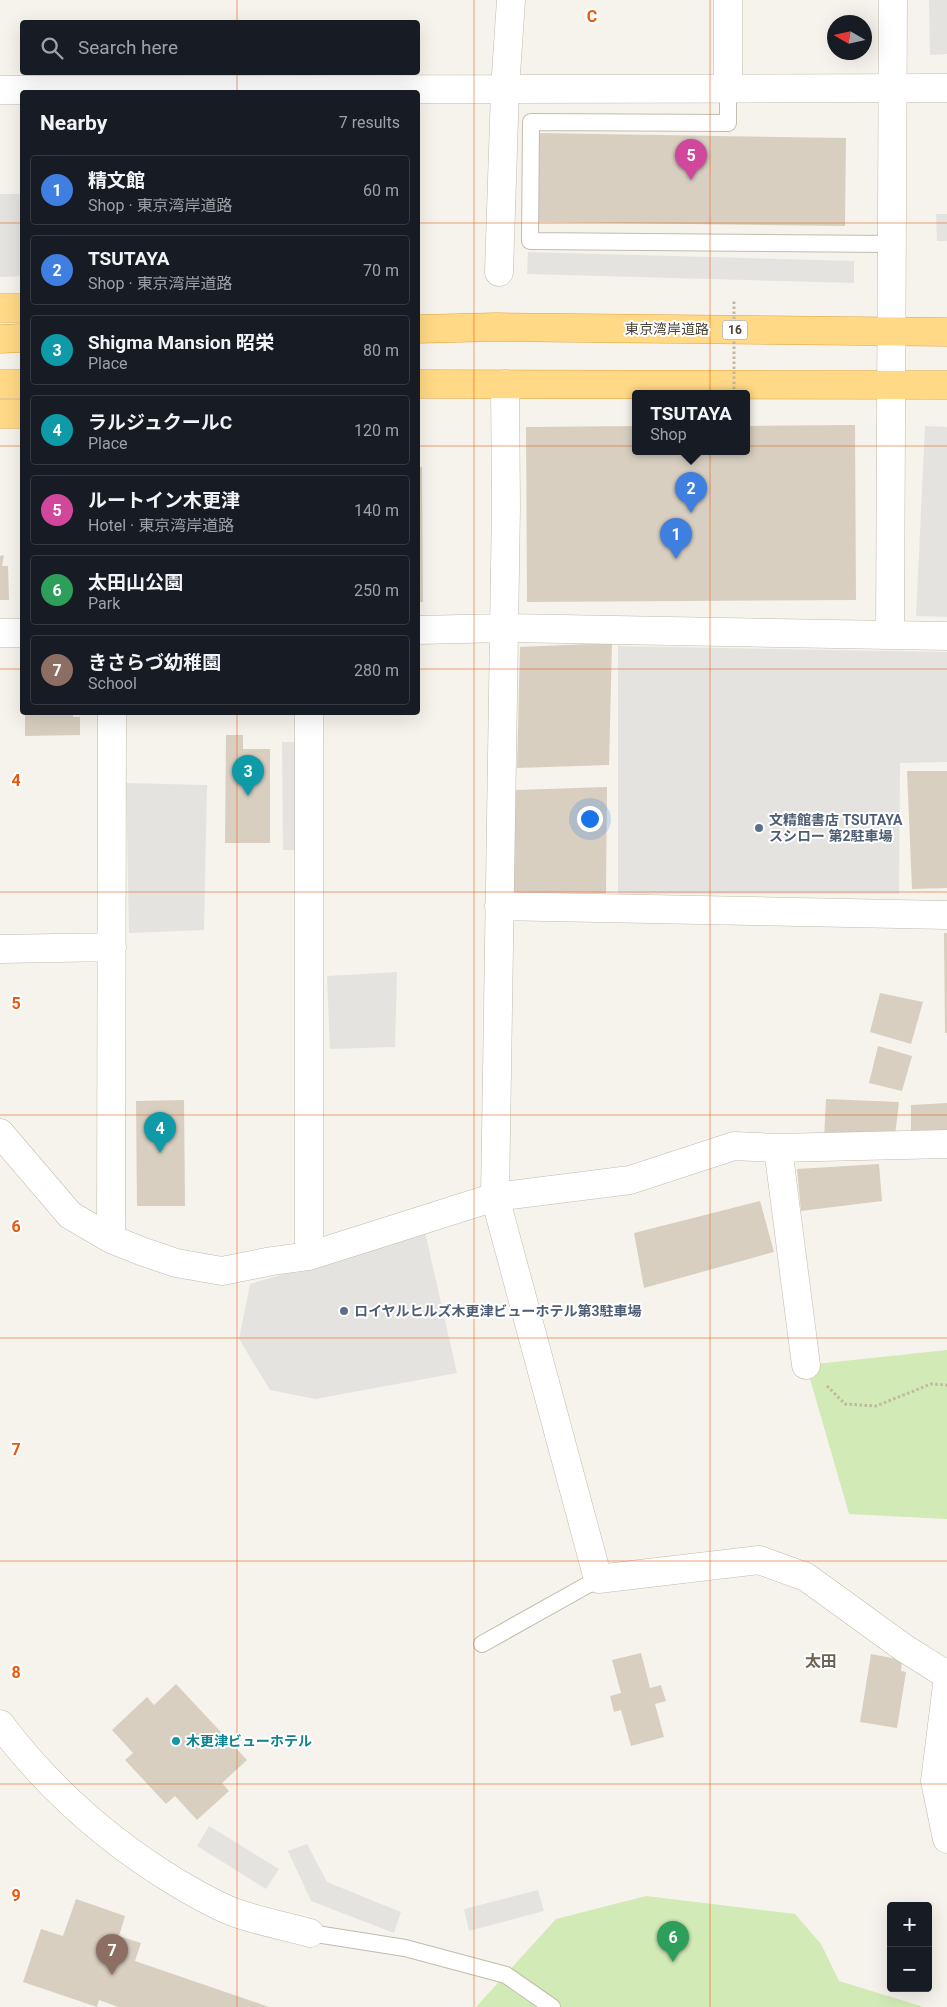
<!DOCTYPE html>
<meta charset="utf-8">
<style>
body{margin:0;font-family:Roboto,"Noto Sans JP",sans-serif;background:#242831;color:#f1f3f6}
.controls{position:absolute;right:15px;bottom:15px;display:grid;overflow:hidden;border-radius:5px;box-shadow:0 5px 20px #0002}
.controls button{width:45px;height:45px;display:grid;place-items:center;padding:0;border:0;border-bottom:1px solid #363941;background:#171b24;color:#f1f3f6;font:25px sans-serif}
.compass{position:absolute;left:827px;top:15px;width:45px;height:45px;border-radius:50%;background:#171b24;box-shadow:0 5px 20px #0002;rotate:279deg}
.you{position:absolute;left:589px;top:818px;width:18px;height:18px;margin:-12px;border:4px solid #fff;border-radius:50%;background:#1a73e8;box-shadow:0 0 0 8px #1a73e833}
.badge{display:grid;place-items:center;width:32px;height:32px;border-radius:50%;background:#db2777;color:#fff;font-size:16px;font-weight:700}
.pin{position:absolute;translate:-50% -41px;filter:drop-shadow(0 1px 2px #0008)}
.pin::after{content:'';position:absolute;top:26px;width:18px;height:15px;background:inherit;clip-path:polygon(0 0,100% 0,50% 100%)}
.popup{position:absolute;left:632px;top:390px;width:118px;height:65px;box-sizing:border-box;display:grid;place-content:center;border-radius:5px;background:#171b24;filter:drop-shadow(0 1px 4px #0005);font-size:16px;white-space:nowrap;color:#9ea1a6}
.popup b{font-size:19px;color:#f1f3f6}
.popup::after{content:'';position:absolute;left:50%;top:100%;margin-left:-10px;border:10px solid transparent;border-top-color:#171b24}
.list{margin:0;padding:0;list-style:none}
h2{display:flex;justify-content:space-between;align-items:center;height:65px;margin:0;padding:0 20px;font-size:21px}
h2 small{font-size:16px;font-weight:400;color:#9ea1a6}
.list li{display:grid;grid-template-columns:32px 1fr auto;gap:15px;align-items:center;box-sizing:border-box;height:70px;margin:0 10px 10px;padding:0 10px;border:1px solid #363941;border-radius:5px}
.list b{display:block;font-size:19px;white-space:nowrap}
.list p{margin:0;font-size:16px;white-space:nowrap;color:#9ea1a6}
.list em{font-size:16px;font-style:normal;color:#9ea1a6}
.icon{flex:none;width:28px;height:28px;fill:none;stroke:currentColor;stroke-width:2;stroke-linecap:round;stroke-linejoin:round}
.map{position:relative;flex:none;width:947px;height:2007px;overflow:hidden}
.search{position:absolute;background:#171b24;box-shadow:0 5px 20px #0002;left:20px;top:20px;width:400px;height:55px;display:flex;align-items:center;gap:12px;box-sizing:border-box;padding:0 18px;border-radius:5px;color:#9ea1a6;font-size:19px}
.panel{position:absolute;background:#171b24;box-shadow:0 5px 20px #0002;left:20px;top:90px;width:400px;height:625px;border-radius:5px}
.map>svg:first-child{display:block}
</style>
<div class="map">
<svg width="947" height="2007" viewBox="0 0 947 2007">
<rect width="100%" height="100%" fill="#f6f3ec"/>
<path fill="#d2eab5" d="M947,1350V1519L849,1514L806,1365Z
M646,1896L795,1914L821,1944L839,1981L924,2007H476L556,1919Z"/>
<path fill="#e5e3e0" d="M929,0H947V54L930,55Z
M0,194H22V276L0,277Z
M936,214H947V241H937Z
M528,252L854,261V283L527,274Z
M925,426L947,427V617L916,616Z
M618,646L947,652V762L900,763L899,894H618Z
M282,742H296L298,850H283Z
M126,783L207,785L204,930L129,933Z
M397,972L395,1047L330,1049L327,976Z
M425,1232L457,1373L315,1399L270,1390L239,1339L250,1284Z
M209,1826L279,1869L266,1889L197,1846Z
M307,1844L327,1882L401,1912L394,1933L311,1901L288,1851Z
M538,1890L544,1911L469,1931L464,1909Z"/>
<path fill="#d8cfc1" d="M538,133L846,138L845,226L537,222Z
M855,425L856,600L527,602L526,427L636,426V452H746V426Z
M418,467H422L423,602H418Z
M4,555L2,566H8L9,600H0V556Z
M612,643L609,765L517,768L520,647Z
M25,712H73V717H80V735L25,736Z
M226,735H243V749H270V843H225Z
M907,771H947V888L912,889Z
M607,787L606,893L514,892V790Z
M944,933H947V1033H945Z
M880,993L923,1002L911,1044L870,1032Z
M878,1046L912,1056L902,1091L869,1083Z
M826,1099L899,1102L895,1136L824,1139Z
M184,1100L185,1206H137L136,1101Z
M947,1103V1139L911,1142V1105Z
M879,1164L882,1201L801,1211L797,1169Z
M760,1201L774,1252L644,1288L634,1233Z
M641,1653L650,1688L661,1685L666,1701L655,1704L664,1737L631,1746L621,1710L614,1712L610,1696L621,1693L612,1660Z
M871,1654L902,1660L901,1671L906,1672L897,1728L860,1722Z
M176,1684L247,1760L222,1783L229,1791L197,1820L175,1796L166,1804L125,1760L133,1753L112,1730L147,1697L154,1705Z
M76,1899L125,1916L119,1936L141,1943L135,1961L269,2007H118L99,2000L97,2007L23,1982L41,1929L63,1936Z"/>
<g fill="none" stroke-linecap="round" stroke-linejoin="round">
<defs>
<path id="service" d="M728,89V123L531,122L530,241L893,244
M482,1644L598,1579
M310,1933L405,1948L506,1975L552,2007"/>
<path id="minor" d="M728,0V89
M0,90L947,88
M499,272L505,89L511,0
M505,384L506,506L495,1197L598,1579L759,1560L806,1577L904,1648L947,1675
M418,630L504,628L947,636
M0,633H22
M499,906L947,915
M0,949L112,947
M0,1133L70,1215L111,1239L141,1251L176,1263L222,1271L272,1261L309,1256L495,1197L630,1180L734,1146L778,1148L947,1144
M778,1148L806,1365
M111,1239L112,712
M309,1256V712
M947,1685L935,1781L947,1839
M0,1724C49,1789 109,1842 179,1884C196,1894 215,1905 233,1912C258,1921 284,1926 310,1933"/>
<path id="tertiary" d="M890,634L893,0"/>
<path id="trunk" d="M0,308H22
M418,329L496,327L947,332
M0,339L22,338
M0,384H22
M418,384L947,385
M0,414H22"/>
</defs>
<use href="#service" stroke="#c2bbae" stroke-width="18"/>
<use href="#minor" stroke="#c2bbae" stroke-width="29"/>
<use href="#tertiary" stroke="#c2bbae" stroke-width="29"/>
<use href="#trunk" stroke="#e0a43c" stroke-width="29"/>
<path stroke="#c4b79f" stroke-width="3" stroke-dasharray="2.5 2.5" stroke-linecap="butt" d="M827,1386L845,1404L876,1406L931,1384L947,1385"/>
<use href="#service" stroke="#fff" stroke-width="16"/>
<use href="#minor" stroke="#fff" stroke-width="28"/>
<use href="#tertiary" stroke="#fff" stroke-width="28"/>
<use href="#trunk" stroke="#ffd985" stroke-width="28"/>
<path stroke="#c4b79f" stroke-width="3" stroke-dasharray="2.5 2.5" stroke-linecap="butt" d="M734,394V300"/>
</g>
<path fill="none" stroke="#e8590c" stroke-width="1" stroke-opacity="0.55" d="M237,0V22M474,0V2007M710,0V2007M237,72V92M0,223H22M418,223H947M0,446H22M418,446H947M0,669H22M418,669H947M237,712V2007M0,892H947M0,1115H947M0,1338H947M0,1561H947M0,1784H947"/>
<g fill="#5c6f8a" stroke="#fff" stroke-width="2">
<circle cx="759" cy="828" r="5"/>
<circle cx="344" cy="1311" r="5"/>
</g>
<circle fill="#0f9aa8" stroke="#fff" stroke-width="2" cx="176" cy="1741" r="5"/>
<g text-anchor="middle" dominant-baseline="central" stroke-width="4" stroke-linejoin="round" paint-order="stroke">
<rect fill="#fff" stroke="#817c74" stroke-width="1" x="722.5" y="320.5" width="25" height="19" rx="4"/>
<g font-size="12" font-weight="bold" fill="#4b4439">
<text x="735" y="330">16</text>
</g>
<g font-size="14" fill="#4b4439" stroke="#fff">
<text x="667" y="329">東京湾岸道路</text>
</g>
<g font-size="14" font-weight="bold" fill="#4e5e75" stroke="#fff" text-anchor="start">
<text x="769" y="820">文精館書店 TSUTAYA<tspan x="769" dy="16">スシロー 第2駐車場</tspan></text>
<text x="354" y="1311">ロイヤルヒルズ木更津ビューホテル第3駐車場</text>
</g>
<g font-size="14" font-weight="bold" fill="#0d838f" stroke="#fff" text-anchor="start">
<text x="186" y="1741">木更津ビューホテル</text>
</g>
<g font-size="16" font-weight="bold" fill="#6e6250" stroke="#fff">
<text x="821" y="1661">太田</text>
</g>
</g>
<g font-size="16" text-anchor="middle" font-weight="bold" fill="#e8590c" stroke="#fff" stroke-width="4" stroke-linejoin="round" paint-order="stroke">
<text x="592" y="22">C</text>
<text x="16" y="786">4</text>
<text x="16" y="1009">5</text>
<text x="16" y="1232">6</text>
<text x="16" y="1455">7</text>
<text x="16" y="1678">8</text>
<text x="16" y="1901">9</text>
</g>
</svg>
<div class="controls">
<button>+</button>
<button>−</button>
</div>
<svg class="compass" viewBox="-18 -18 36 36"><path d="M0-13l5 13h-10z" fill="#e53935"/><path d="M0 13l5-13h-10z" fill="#9ea1a6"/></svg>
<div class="you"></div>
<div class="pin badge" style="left:676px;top:559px;background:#3f7fe0">1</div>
<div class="pin badge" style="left:691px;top:513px;background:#3f7fe0">2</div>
<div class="popup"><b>TSUTAYA</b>Shop</div>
<div class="pin badge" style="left:248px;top:796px;background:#0f9aa8">3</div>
<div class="pin badge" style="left:160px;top:1153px;background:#0f9aa8">4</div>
<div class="pin badge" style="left:691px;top:180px;background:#d1479c">5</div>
<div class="pin badge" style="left:673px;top:1962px;background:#2e9e5b">6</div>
<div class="pin badge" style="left:112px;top:1975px;background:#8d6e63">7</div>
<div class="search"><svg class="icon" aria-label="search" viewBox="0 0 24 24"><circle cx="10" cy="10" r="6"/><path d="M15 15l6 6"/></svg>Search here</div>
<section class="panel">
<h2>Nearby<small>7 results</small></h2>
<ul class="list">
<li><span class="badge" style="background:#3f7fe0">1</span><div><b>精文館</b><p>Shop · 東京湾岸道路</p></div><em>60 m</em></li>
<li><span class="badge" style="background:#3f7fe0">2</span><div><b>TSUTAYA</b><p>Shop · 東京湾岸道路</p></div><em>70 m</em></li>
<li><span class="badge" style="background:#0f9aa8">3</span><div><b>Shigma Mansion 昭栄</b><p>Place</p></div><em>80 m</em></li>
<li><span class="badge" style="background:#0f9aa8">4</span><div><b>ラルジュクールC</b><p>Place</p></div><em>120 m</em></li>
<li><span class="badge" style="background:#d1479c">5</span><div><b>ルートイン木更津</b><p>Hotel · 東京湾岸道路</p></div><em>140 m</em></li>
<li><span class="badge" style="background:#2e9e5b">6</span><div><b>太田山公園</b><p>Park</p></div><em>250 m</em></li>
<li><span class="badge" style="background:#8d6e63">7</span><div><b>きさらづ幼稚園</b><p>School</p></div><em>280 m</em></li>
</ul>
</section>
</div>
